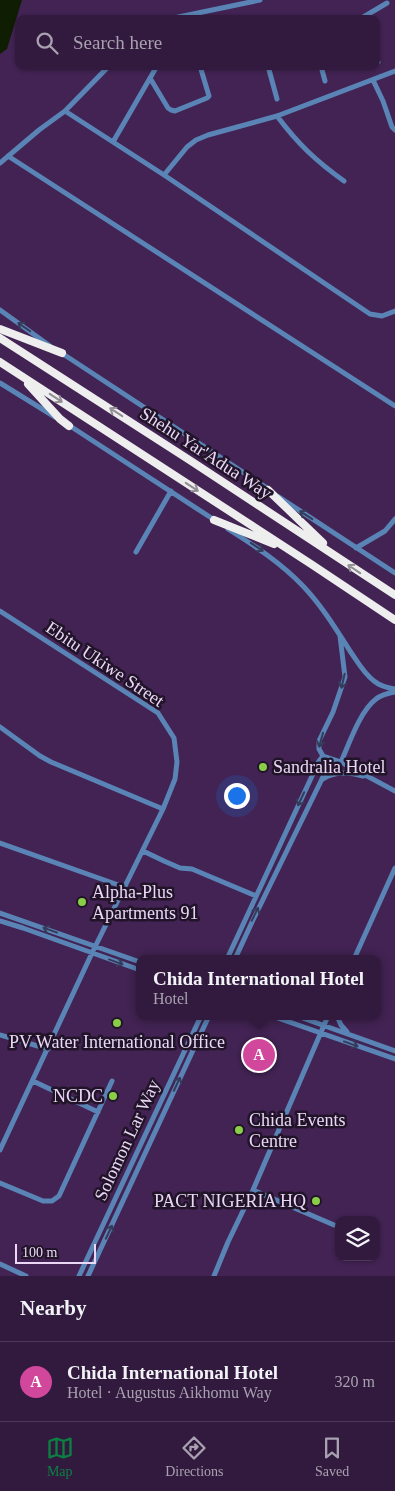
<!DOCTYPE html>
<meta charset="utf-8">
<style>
body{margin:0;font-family:"Times New Roman",serif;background:#3d2749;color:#f1f3f6}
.controls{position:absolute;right:15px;bottom:15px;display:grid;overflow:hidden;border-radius:10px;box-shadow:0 1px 4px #0004}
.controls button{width:45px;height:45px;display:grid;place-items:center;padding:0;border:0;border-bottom:1px solid #4d3858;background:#321a3e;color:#f1f3f6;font:25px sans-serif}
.scale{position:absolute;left:15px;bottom:12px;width:81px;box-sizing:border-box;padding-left:5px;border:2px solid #ead8f6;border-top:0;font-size:14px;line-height:18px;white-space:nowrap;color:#ead8f6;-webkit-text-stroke:4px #211429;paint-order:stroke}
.you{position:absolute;left:236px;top:795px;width:18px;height:18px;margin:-12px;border:4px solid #fff;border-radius:50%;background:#1a73e8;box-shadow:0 0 0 8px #1a73e833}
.badge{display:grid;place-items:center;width:32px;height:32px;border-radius:50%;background:#0b8043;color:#fff;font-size:16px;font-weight:700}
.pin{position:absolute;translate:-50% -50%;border:2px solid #fff;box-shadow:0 1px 5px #0006}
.popup{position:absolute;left:136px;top:955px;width:245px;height:65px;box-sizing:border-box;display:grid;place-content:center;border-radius:10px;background:#321a3e;filter:drop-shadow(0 1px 4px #0005);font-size:16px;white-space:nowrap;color:#a8a1b0}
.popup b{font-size:19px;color:#f1f3f6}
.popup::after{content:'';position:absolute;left:50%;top:100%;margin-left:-10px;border:10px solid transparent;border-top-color:#321a3e}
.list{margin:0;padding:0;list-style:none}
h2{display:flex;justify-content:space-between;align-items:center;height:65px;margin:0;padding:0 20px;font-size:21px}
h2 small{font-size:16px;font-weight:400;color:#a8a1b0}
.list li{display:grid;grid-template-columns:32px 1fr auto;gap:15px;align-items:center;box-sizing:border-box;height:80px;padding:0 20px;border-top:1px solid #4d3858}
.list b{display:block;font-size:19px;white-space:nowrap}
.list p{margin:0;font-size:16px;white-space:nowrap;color:#a8a1b0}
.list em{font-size:16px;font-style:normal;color:#a8a1b0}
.icon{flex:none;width:28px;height:28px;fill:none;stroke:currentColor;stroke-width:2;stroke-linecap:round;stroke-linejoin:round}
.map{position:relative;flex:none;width:395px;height:1276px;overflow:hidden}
.search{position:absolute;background:#321a3e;box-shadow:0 1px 4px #0004;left:15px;right:15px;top:15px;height:55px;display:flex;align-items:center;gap:12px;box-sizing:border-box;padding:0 18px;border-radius:10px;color:#a8a1b0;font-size:19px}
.sheet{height:145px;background:#321a3e}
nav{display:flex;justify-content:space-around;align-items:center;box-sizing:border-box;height:70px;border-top:1px solid #4d3858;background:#321a3e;font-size:14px;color:#a8a1b0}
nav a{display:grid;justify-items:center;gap:2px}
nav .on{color:#0b8043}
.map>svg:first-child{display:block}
</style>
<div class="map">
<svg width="395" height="1276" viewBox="0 0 395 1276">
<rect width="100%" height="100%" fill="#422353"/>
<path fill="#0f1e02" d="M0,0H22L7,49L0,54Z"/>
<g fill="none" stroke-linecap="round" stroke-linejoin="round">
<path stroke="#5984b5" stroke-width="5" d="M169,19L260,0
M360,19L387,3
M376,60L378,62
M268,66L277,99
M321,66L325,81
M150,78L168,108L171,110L175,111L207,98L209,96L200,66
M373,80L383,101L392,127L395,130
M65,111L164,175L370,314L382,316L395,311
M277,116C298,144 316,161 344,181
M113,142L157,66
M8,156L395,406
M0,163L39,130L65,111L109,66
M164,175L187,147L196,140L208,135L277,116L395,71
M0,310L50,346
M60,352L270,490
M0,383L55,417
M67,424L216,521
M279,497L395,573
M228,529C255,546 281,563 303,586C322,606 336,629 350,651C357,661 364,674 374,681C380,686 388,688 395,689
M356,548L385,531L395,519
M136,552L171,491
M0,611L158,713L174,738L177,762L175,779L163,809L92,953L0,1150
M0,727L40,756L51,762L163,809
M323,756L319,749V741L333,712L345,677L340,636
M323,756L341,762L395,791
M341,762C349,744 360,711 376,699C381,695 389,693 395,692
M323,779C335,771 349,772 363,776
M0,843L124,887
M143,851L164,861L180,868L192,869L256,896
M0,913L140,962
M0,921L23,928L140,970
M227,959L319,761L323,756
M235,959L253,920L321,781L328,766L333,760
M354,959L395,868
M272,1016L395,1059
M297,1016L395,1051
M337,1016L341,1025L347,1032
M0,1035L48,1049
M33,1081L98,1112
M0,1183L43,1201H52L59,1196L112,1081
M253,1190L334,1225
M0,1264L26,1276
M79,1276L201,1016
M88,1276L209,1016
M214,1276L228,1242L253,1190L328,1016"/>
<path stroke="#eee" stroke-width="8" d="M0,329L62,353
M0,338L191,461L395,595
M0,362L311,564L395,620
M28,384L60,419L69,426
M268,490L323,543
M214,520L274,544"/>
</g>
<defs><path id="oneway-shaft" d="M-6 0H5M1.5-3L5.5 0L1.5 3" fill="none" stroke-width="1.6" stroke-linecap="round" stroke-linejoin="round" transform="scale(1.25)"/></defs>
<g stroke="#353b5a">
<use href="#oneway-shaft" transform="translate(24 327) rotate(-145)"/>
<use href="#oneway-shaft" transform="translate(306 515) rotate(-147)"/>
<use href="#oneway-shaft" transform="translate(257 547) rotate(34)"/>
<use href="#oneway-shaft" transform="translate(343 681) rotate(103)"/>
<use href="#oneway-shaft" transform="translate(321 740) rotate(106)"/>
<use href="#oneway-shaft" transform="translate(301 799) rotate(115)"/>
<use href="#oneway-shaft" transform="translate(255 914) rotate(-64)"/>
<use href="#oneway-shaft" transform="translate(50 930) rotate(-160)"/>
<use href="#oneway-shaft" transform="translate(116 962) rotate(20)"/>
<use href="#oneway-shaft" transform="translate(351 1044) rotate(20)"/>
<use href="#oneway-shaft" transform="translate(177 1084) rotate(-65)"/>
<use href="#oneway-shaft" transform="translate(109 1232) rotate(-65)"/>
</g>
<g stroke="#928c95">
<use href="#oneway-shaft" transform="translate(56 398) rotate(33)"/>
<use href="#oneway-shaft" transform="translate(116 412) rotate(-147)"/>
<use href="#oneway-shaft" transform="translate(192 487) rotate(33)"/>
<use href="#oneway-shaft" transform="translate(354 569) rotate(-146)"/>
</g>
<g fill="#8ace48" stroke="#211429" stroke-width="2">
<circle cx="263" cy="767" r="5"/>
<circle cx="82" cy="902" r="5"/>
<circle cx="117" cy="1023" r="5"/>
<circle cx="113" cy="1096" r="5"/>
<circle cx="239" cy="1130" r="5"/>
<circle cx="316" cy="1201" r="5"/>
</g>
<g text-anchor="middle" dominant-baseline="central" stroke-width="5" stroke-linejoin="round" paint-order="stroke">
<g font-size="18" fill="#ead8f6" stroke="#211429">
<text transform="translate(206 453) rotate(33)">Shehu Yar'Adua Way</text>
<text transform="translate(105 664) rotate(34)">Ebitu Ukiwe Street</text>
<text transform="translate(127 1140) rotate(-65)">Solomon Lar Way</text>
</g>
<g font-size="18" fill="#ead8f6" stroke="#211429" text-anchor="start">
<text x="273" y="767">Sandralia Hotel</text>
<text x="92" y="892">Alpha-Plus<tspan x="92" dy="21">Apartments 91</tspan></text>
<text x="117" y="1042" text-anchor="middle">PV Water International Office</text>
<text x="103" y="1096" text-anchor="end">NCDC</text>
<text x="249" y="1120">Chida Events<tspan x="249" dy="21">Centre</tspan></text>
<text x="306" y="1201" text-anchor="end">PACT NIGERIA HQ</text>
</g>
</g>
</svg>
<div class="controls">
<button><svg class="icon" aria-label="layers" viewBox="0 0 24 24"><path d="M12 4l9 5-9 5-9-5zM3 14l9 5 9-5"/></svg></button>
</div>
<div class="scale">100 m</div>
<div class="you"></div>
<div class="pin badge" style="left:259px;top:1055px;background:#d1479c">A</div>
<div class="popup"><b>Chida International Hotel</b>Hotel</div>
<div class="search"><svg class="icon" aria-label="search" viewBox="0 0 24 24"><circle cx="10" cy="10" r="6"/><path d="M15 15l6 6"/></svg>Search here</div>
</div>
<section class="sheet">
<h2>Nearby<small></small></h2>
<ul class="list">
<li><span class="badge" style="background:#d1479c">A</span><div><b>Chida International Hotel</b><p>Hotel · Augustus Aikhomu Way</p></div><em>320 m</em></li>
</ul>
</section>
<nav>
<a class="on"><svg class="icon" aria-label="map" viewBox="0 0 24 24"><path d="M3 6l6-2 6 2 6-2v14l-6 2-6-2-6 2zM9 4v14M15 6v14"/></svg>Map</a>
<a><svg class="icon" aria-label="directions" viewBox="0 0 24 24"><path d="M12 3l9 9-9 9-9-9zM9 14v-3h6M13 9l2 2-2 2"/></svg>Directions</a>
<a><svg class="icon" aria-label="saved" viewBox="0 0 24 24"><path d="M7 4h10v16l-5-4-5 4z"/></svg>Saved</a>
</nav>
